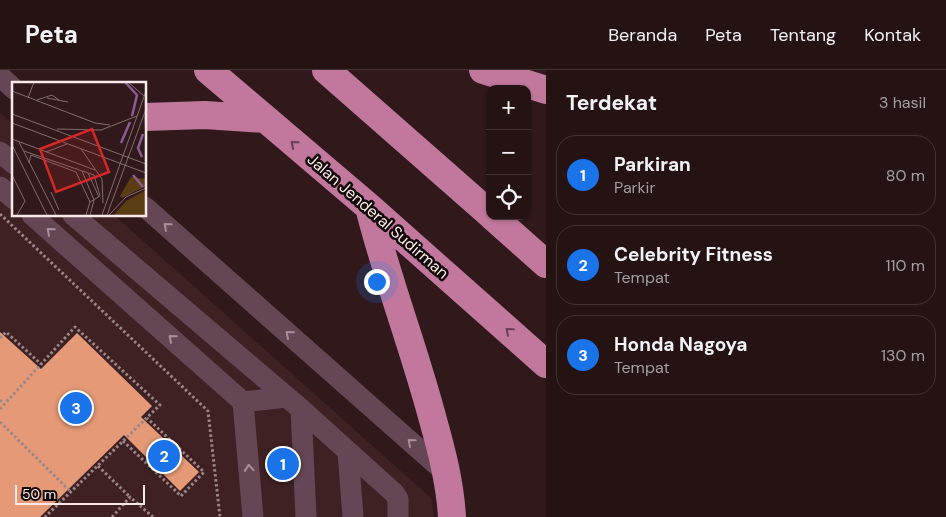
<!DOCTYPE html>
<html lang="id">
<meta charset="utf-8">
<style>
body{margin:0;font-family:"DM Sans",sans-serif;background:#2d1c1d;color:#f1f3f6}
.controls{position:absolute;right:15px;top:15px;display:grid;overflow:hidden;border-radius:10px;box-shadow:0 1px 4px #0004}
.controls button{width:45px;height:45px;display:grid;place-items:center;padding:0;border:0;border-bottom:1px solid #423234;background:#251314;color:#f1f3f6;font:25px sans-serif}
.scale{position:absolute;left:15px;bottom:12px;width:130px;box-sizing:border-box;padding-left:5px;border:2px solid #fae9e9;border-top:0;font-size:14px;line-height:18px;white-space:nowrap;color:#fae9e9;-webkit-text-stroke:4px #120808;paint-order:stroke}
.you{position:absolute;left:376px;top:211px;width:18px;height:18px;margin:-12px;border:4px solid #fff;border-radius:50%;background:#1a73e8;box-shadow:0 0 0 8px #1a73e833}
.badge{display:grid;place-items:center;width:32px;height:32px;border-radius:50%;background:#1a73e8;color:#fff;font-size:16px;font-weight:700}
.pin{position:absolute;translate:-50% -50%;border:2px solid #fff;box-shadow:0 1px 5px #0006}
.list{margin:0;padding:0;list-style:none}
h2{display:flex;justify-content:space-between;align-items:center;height:65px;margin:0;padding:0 20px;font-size:21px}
h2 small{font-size:16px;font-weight:400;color:#a39ea0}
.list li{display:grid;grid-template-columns:32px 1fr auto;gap:15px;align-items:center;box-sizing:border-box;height:80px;margin:0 10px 10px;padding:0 10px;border:1px solid #423234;border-radius:20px}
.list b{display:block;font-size:19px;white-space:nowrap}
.list p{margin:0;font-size:16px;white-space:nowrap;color:#a39ea0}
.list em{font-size:16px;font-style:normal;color:#a39ea0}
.icon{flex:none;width:28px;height:28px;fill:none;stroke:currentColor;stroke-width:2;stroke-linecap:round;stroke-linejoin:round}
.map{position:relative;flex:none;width:546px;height:447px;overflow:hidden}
header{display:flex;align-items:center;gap:30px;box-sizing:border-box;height:70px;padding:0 25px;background:#251314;border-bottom:1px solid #423234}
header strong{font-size:24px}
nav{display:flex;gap:28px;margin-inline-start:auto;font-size:18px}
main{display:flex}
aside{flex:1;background:#251314}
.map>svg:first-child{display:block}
</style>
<header>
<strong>Peta</strong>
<nav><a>Beranda</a><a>Peta</a><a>Tentang</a><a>Kontak</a></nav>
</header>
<main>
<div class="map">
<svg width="546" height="447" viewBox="0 0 546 447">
<rect width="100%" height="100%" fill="#31191b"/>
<path fill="#3f2123" d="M0,43L14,55V145H114L431,428L434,447H0Z"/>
<path fill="#e59977" d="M0,262L41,299L77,263L152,336L141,347L199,402L180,421L124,365L40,447H0Z"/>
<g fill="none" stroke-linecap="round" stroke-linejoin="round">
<path stroke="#9b8687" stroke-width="3" stroke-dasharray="2.5 2.5" stroke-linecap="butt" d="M0,144L208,341L220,447
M0,268L6,262L41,294
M0,330L4,334
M0,339L75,257L160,335L45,447
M0,352L71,422
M123,371L181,426L204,402L147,348
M98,396L130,427
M112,447L130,427L153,447"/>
<path stroke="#654655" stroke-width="21" d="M0,6L14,19
M0,82L14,94
M0,117L14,129
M145,137L447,404
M32,145L243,332L253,447
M73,145L301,339L394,423L398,429V447
M243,332L286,327
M301,339L306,447
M348,382L353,447"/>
<path stroke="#c2789d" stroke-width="28" d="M208,0L369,137L546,294
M326,0L490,144
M483,0L546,20
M145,47L205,45L265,49
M369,137C387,209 414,278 433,350C442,382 450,413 452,447
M492,146L546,194"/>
</g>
<defs><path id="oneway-chevron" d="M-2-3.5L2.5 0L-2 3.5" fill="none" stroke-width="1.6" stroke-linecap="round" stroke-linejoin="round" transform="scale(1.25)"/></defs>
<g stroke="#6a4052">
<use href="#oneway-chevron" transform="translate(294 74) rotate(-140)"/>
<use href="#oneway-chevron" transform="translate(509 261) rotate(-139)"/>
</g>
<g stroke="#a88f98">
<use href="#oneway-chevron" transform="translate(167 156) rotate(-139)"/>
<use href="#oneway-chevron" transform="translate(50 161) rotate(-139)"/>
<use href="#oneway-chevron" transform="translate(289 264) rotate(-139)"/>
<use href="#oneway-chevron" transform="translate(172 268) rotate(-139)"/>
<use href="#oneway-chevron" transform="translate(411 372) rotate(-139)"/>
<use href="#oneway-chevron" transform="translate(249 398) rotate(-95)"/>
</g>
<g text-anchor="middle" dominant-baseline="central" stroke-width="5" stroke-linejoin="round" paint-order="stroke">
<g font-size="16" fill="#fae9e9" stroke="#120808">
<text transform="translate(378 146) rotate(41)">Jalan Jenderal Sudirman</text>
</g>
</g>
<g transform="translate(12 12)">
<rect width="134" height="134" fill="#31191b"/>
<path d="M119,95L134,97V104L110,116L108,114ZM134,108V133H102L114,119Z" fill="#5a3d12"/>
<path fill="none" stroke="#8b5b94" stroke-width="2.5" d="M113,0L125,13L120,34M109,61L118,40M130,75L126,66L131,52M121,93L131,105"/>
<path fill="none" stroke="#816c6d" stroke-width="1" d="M116,0L132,14M0,9L83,41L98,43M16,16L22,0M35,16L56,20M25,18L40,13L47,18M0,32L134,82M133,34L134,56M0,41L134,91M45,47L89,48L125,34M0,57L83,88M7,60L44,133M0,63L35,133M69,67L90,97L91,121M12,69L82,93L88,114L78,120M34,70L55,62M17,81L19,73L64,90L78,120L74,133M70,89L82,118L78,133M76,91L87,115M0,93L13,119L5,133M39,110L47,128M90,133L134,9M95,133L134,27M97,133L114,115L134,106"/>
<path fill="#d62828" fill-opacity="0.15" stroke="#d62828" stroke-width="2.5" d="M80,47L97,90L44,110L28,67Z"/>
<rect width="134" height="134" fill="none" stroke="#fae9e9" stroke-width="2.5"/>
</g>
</svg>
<div class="controls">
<button>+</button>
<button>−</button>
<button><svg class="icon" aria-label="locate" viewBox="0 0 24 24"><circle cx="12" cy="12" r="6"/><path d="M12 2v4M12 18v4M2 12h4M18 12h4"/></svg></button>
</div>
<div class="scale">50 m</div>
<div class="you"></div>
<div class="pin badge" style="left:283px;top:394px">1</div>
<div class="pin badge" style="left:164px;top:386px">2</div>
<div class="pin badge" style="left:76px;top:338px">3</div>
</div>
<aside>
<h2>Terdekat<small>3 hasil</small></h2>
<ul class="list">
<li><span class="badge">1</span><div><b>Parkiran</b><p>Parkir</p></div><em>80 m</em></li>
<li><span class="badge">2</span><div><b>Celebrity Fitness</b><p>Tempat</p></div><em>110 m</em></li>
<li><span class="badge">3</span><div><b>Honda Nagoya</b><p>Tempat</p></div><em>130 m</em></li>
</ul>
</aside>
</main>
